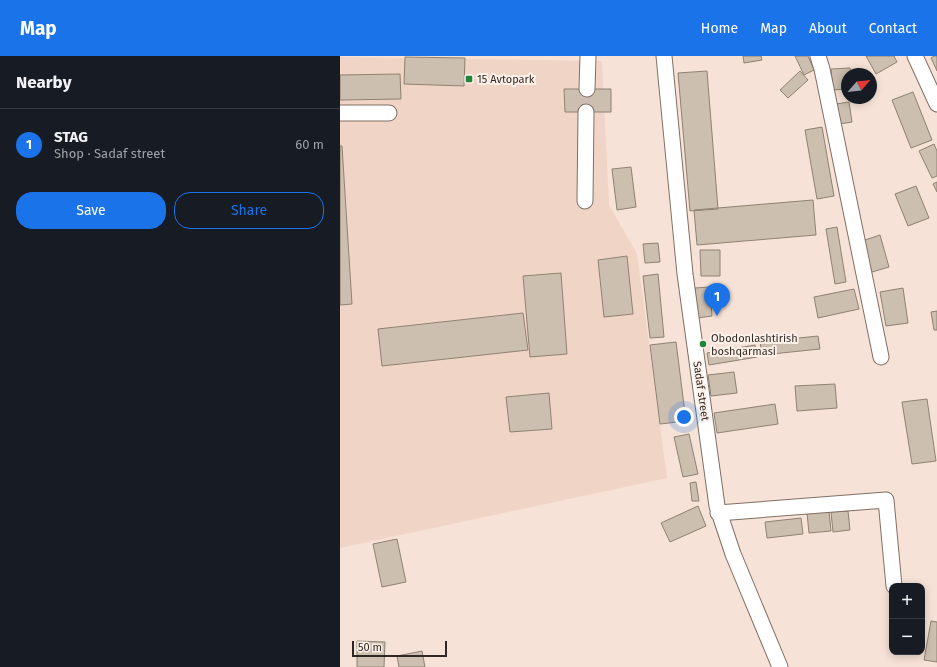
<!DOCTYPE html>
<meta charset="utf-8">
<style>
body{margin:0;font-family:"Fira Sans",sans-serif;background:#242831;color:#f1f3f6}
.controls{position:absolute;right:12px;bottom:12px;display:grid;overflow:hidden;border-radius:8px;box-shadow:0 2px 10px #0003}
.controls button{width:36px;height:36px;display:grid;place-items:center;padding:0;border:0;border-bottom:1px solid #363941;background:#171b24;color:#f1f3f6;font:20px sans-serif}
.compass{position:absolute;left:501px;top:12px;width:36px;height:36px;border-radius:50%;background:#171b24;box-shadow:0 2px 10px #0003;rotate:62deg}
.scale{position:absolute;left:12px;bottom:10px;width:95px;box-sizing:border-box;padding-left:4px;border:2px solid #302824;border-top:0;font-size:11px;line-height:14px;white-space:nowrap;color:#302824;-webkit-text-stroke:3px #fdf1ea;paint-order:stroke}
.you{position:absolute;left:344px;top:361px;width:14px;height:14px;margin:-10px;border:3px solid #fff;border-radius:50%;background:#1a73e8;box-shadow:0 0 0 6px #1a73e833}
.badge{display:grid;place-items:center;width:26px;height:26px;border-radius:50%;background:#1a73e8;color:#fff;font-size:13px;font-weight:700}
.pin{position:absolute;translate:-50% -33px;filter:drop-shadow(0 1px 2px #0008)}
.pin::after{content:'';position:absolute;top:21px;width:14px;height:12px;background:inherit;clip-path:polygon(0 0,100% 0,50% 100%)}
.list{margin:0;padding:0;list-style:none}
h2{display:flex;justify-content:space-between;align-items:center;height:52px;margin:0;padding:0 16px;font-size:17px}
h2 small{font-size:13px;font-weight:400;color:#9ea1a6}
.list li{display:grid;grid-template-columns:26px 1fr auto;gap:12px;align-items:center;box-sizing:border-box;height:72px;padding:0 16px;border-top:1px solid #363941}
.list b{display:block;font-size:15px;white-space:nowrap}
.list p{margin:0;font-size:13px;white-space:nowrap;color:#9ea1a6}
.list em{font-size:13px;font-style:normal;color:#9ea1a6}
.actions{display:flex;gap:8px;padding:12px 16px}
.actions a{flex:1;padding:9px 0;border:1px solid #1a73e8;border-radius:16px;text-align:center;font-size:14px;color:#1a73e8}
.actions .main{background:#1a73e8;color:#fff}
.map{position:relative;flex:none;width:597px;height:611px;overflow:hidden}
header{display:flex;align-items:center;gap:24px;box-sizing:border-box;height:56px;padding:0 20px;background:#1a73e8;color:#fff}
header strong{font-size:19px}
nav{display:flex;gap:22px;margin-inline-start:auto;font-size:14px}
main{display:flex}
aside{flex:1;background:#171b24}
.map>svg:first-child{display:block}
</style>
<header>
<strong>Map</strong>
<nav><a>Home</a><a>Map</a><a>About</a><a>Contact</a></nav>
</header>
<main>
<aside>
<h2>Nearby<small></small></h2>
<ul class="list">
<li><span class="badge">1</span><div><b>STAG</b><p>Shop · Sadaf street</p></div><em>60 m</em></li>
</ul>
<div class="actions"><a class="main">Save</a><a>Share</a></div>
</aside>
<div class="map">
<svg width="597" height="611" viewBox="0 0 597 611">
<rect width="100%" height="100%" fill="#f6e2d6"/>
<path fill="#f0d4c5" d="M0,1L262,5L269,149L297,198L327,422L0,492Z"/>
<path fill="#cdbfaf" stroke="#8f8273" d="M403,0H421L422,4L404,7Z
M455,0H468L474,14L464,19Z
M526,0H554L557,6L536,18Z
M594,0H597V15L591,2Z
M65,1L125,2L124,30L64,28Z
M510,12L511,18H507V33L493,34L491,13Z
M367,15L378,153L350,155L338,17Z
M460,15L468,24L448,42L440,34Z
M60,18L61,43L0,44V19Z
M224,33H271V56H225Z
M573,36L592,84L571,92L552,44Z
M509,46L512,66L499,68L496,48Z
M482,71L494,140L477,143L465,74Z
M594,88L597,95V120L592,122L579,95Z
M0,90H2L12,248L0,249Z
M291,111L296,151L277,154L272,113Z
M597,126V136L593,128Z
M576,130L589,162L568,170L555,138Z
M473,144L476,179L357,189L354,154Z
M497,171L506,226L495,228L486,173Z
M540,179L549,211L532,216L522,185Z
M318,187L320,206L305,207L303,188Z
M360,194H380V220H361Z
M287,200L293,258L264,261L258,204Z
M221,217L227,298L190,301L183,220Z
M318,218L324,281L310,282L303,220Z
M370,231L372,260L357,262L355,232Z
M563,232L568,267L546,270L540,236Z
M514,233L519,253L478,262L474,241Z
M597,255V274H594L591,256Z
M183,257L188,294L42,310L38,273Z
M478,280L480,293L422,299L420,286Z
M336,286L346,365L320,368L310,289Z
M415,289L417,301L369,309L367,297Z
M394,316L397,337L371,340L368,319Z
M495,328L497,352L457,355L455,330Z
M209,337L212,373L170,376L166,341Z
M587,343L596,405L572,408L562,346Z
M435,348L438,368L377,377L374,357Z
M349,378L358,418L343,421L334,381Z
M356,426L359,445H352L350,427Z
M358,450L366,470L330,486L321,467Z
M489,455L491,475L469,477L467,457Z
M508,455L510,474L493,476L491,456Z
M461,462L463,478L427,482L425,466Z
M57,483L66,526L42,531L33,488Z
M591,565L597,566V606L584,604Z
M17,585L45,586L44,611H17Z
M82,595L85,611H59L57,600Z"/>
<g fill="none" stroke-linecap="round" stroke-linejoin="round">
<path stroke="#cebdb2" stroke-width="15" stroke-dasharray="15 8" stroke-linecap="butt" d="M246,56L247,33"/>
<defs>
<path id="minor" d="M324,0L345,218L377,450L393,498L440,611
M478,0L482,13L541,301
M575,0L597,48
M247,33L248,0
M0,57H49
M245,145L246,56
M378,457L546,444L554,530"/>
</defs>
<use href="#minor" stroke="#816f65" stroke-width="17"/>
<use href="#minor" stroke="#fff" stroke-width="15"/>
</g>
<g fill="#218539" stroke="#fdf1ea" stroke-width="1.5">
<rect x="125" y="19" width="8" height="8" rx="2"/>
<circle cx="363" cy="288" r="4"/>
</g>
<g text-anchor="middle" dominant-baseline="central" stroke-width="4" stroke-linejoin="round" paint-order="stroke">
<g font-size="11" fill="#302824" stroke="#fdf1ea" text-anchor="start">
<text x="137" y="23">15 Avtopark</text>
<text x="371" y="282">Obodonlashtirish<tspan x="371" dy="13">boshqarmasi</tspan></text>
</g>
<g font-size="11" fill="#302824" stroke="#fdf1ea">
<text transform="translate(361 335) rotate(82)">Sadaf street</text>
</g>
</g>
</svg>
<div class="controls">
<button>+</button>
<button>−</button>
</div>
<svg class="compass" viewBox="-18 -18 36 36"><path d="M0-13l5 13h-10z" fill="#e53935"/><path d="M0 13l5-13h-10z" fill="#9ea1a6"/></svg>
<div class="scale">50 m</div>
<div class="you"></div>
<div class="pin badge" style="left:377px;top:260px">1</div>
</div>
</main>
